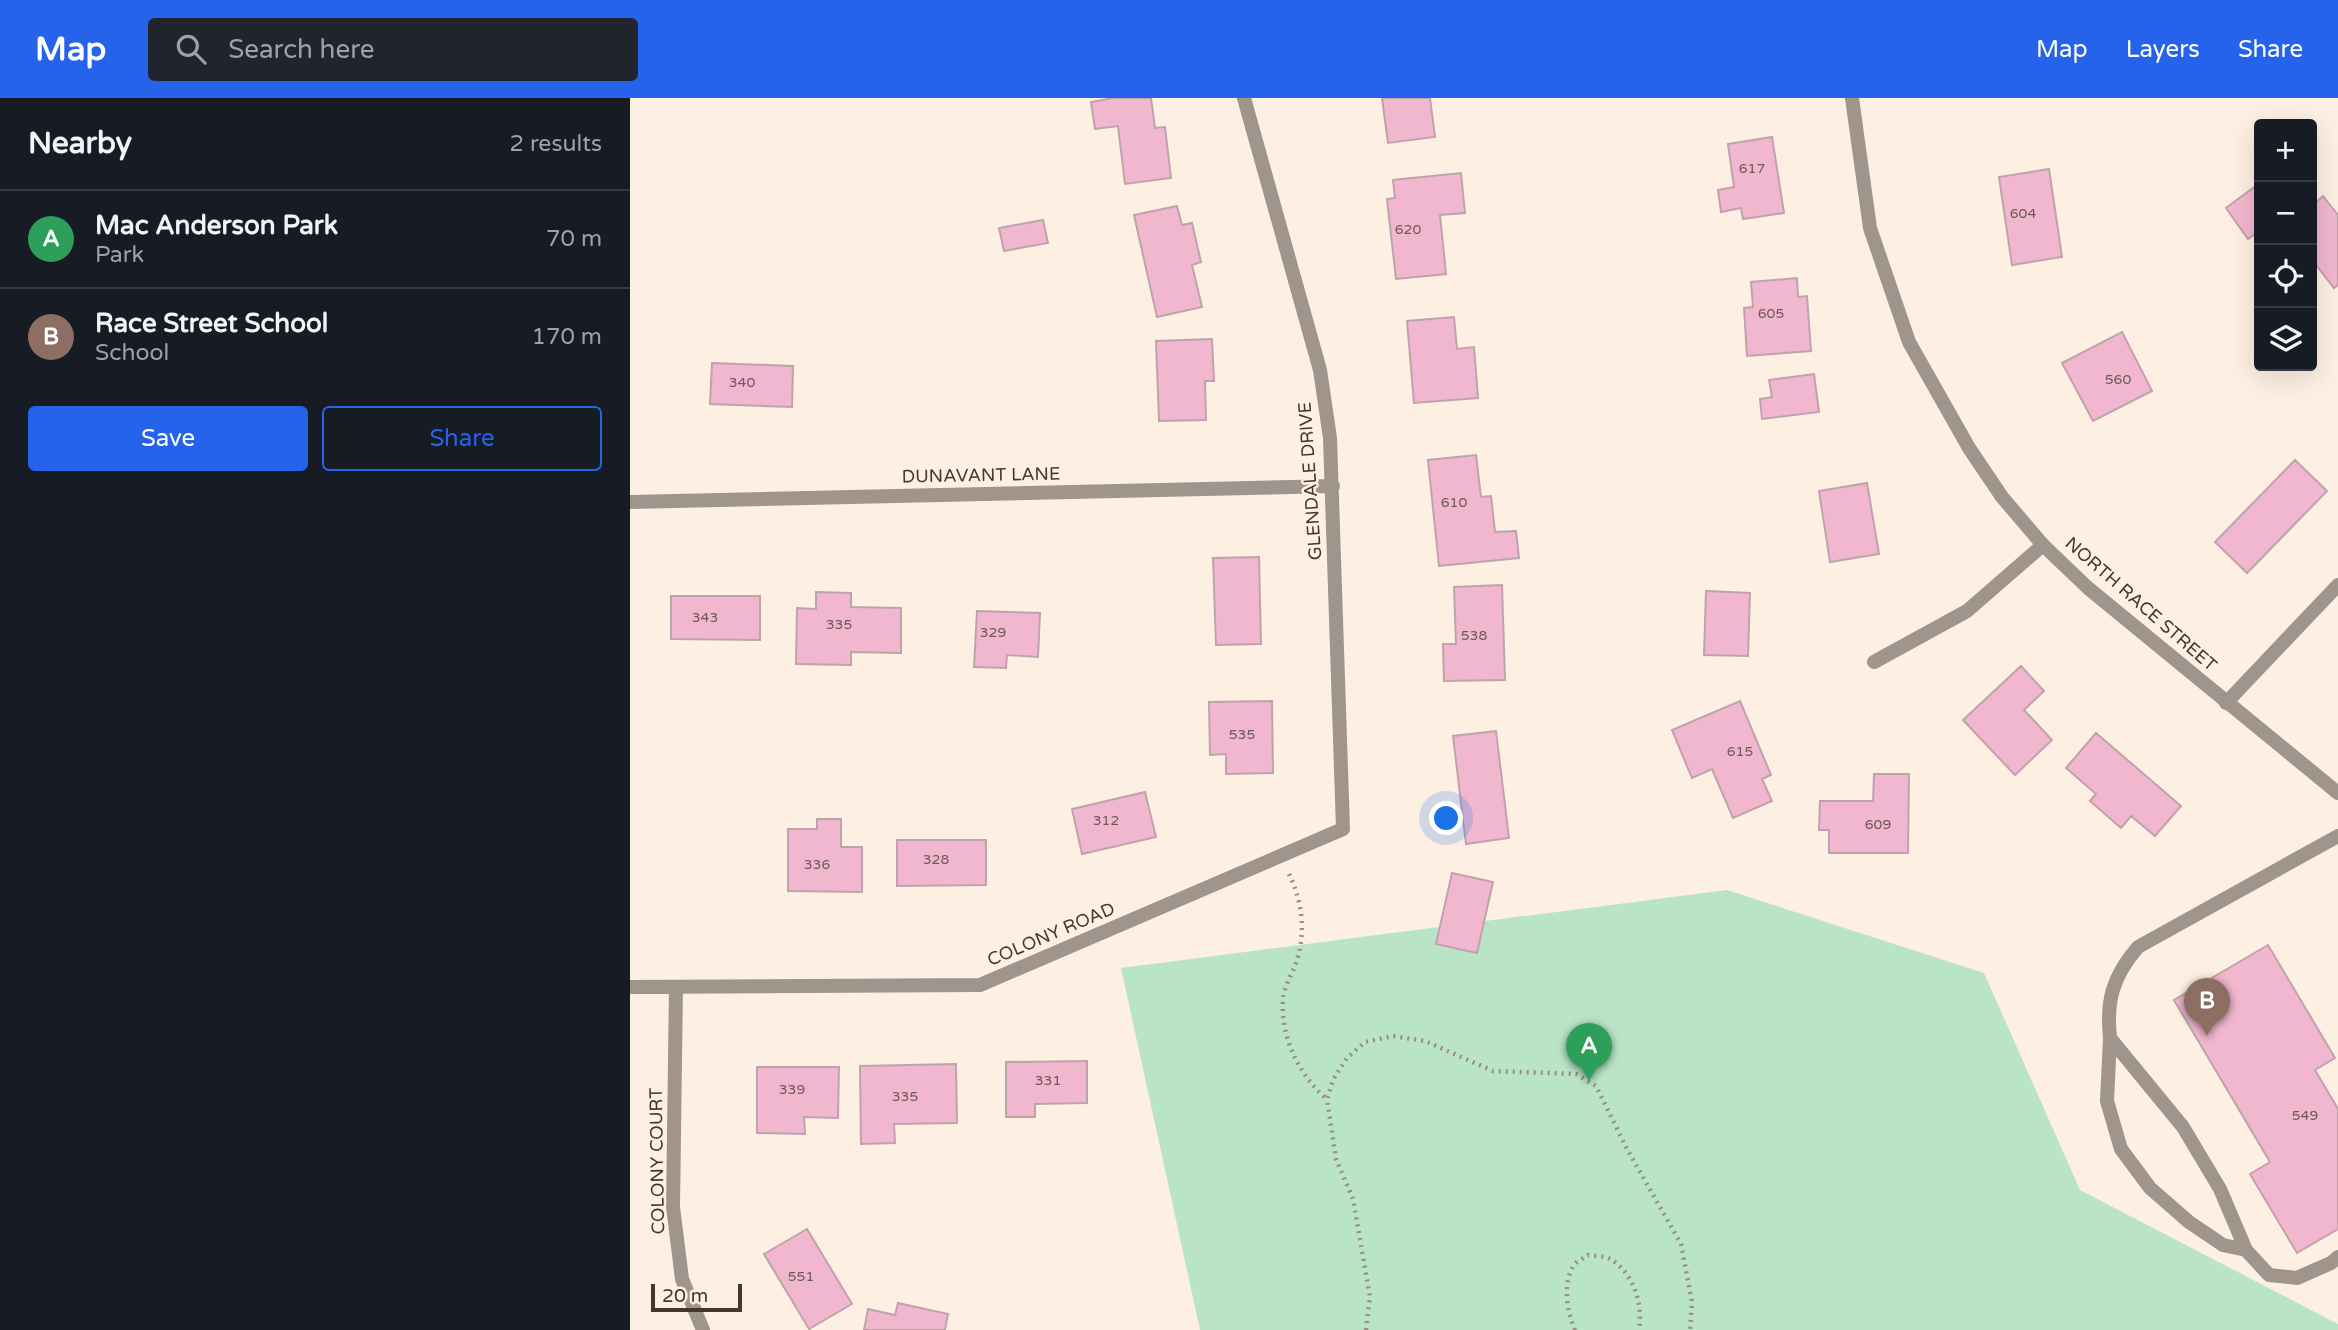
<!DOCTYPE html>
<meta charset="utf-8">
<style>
body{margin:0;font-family:"Varela Round",sans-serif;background:#20242c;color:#f1f3f6}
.controls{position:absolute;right:21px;top:21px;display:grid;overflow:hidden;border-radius:7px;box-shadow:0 7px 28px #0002}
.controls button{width:63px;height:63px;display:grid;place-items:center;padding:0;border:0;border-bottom:2px solid #363941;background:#171b24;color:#f1f3f6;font:35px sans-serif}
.scale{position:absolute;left:21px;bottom:18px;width:91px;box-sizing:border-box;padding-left:7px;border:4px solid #423831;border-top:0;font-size:19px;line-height:24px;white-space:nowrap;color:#423831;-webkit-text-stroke:5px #feefe3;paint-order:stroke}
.you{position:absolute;left:817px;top:721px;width:24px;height:24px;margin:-18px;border:5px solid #fff;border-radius:50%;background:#1a73e8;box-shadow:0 0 0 10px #1a73e833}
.badge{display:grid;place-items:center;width:46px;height:46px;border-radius:50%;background:#2563eb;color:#fff;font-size:23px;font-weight:700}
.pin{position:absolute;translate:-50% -58px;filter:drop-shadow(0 2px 4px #0008)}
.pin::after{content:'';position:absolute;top:37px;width:24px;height:21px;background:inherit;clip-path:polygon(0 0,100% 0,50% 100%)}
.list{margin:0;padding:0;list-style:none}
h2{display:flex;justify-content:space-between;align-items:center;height:91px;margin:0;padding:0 28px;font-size:30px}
h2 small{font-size:23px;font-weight:400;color:#9ea1a6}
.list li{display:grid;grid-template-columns:46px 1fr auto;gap:21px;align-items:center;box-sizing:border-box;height:98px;padding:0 28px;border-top:2px solid #363941}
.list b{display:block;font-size:26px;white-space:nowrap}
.list p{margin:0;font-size:23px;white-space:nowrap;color:#9ea1a6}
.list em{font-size:23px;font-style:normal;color:#9ea1a6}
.actions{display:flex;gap:14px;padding:21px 28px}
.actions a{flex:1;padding:16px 0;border:2px solid #2563eb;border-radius:7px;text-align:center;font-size:24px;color:#2563eb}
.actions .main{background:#2563eb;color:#fff}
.icon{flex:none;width:38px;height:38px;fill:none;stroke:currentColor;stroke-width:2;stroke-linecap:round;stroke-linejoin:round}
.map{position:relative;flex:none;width:1708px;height:1232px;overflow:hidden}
header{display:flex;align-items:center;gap:42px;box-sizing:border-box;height:98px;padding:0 35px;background:#2563eb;color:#fff}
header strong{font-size:33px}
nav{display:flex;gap:38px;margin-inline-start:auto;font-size:24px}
.search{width:490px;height:63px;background:#20242c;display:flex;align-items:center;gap:18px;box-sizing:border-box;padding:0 24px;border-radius:7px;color:#9ea1a6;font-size:26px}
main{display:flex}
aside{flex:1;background:#171b24}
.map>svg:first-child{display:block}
</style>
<header>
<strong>Map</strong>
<div class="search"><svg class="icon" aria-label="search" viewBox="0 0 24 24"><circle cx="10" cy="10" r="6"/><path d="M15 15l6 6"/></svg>Search here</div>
<nav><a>Map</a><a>Layers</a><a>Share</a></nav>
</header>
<main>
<aside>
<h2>Nearby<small>2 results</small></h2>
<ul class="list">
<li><span class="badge" style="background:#2e9e5b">A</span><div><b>Mac Anderson Park</b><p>Park</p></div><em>70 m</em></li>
<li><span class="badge" style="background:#8d6e63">B</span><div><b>Race Street School</b><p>School</p></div><em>170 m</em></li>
</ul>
<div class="actions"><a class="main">Save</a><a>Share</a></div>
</aside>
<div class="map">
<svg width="1708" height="1232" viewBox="0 0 1708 1232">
<rect width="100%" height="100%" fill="#feefe3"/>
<path fill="#b9e5c6" d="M1097,792L1354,875L1450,1092L1708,1226V1232H570L491,870Z"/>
<path fill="#f1b7ce" stroke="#c0a2ad" stroke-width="2" d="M483,0H521L525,30L535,29L541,80L495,86L488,28L465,31L461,4Z
M752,0H800L805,39L758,45Z
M1142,39L1154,115L1113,121L1111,110L1091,114L1088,92L1104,89L1098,46Z
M1419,71L1432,159L1382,167L1369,79Z
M831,75L835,115L810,117L816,176L766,181L757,101L765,100L763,82Z
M1627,87L1629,91V133L1618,141L1596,110Z
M1693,98L1708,117V187L1704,190L1682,162V108Z
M547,108L552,127L562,125L571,164L562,167L572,209L527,219L504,117Z
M413,122L418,145L374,153L369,130Z
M1167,180L1168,199L1177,198L1181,253L1117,258L1114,210L1123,209L1121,184Z
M824,219L827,251L844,249L848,300L784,305L777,223Z
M1492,234L1522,293L1463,323L1432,265Z
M582,241L584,283H575L576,322L529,323L526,243Z
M82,265L163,268L162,309L80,306Z
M1184,276L1189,314L1132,321L1130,301L1142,299L1139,282Z
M846,357L851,399L861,398L865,434L886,433L889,460L809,468L798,362Z
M1665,362L1697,393L1617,475L1585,444Z
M1237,385L1249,456L1200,464L1189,393Z
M629,459L631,546L586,547L583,460Z
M872,487L875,582L814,583L813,546H826L824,489Z
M1076,493L1120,495L1118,558L1074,557Z
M186,494L221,495V509L271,510V555L221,554V567L166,566L167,510L186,511Z
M41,498H130V542L41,541Z
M347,513L410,515L408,559L377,557L376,570L344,569Z
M1391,568L1414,593L1394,612L1422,642L1385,677L1333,622Z
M642,603L643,675L596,676V656L580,657L579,604Z
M1110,603L1141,677L1132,681L1142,703L1103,720L1082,671L1062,680L1042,632Z
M866,633L879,740L836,746L823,638Z
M1466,635L1551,708L1525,738L1501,718L1491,730L1460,703L1466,696L1436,670Z
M1244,676H1279L1278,755H1199V732H1189L1190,703H1243Z
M515,694L526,739L452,756L442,711Z
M187,721H211V749H232V794L158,793V731H187Z
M267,742H356V787L267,788Z
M822,775L863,784L847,855L806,846Z
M1638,847L1705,960L1685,972L1708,1011V1131L1667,1155L1620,1076L1640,1064L1544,902Z
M457,963V1005L405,1006V1019H376V964Z
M326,966L327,1025L264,1026L265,1045L231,1046L230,968Z
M127,969H209L208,1020L174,1019L175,1036L127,1035Z
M177,1131L222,1206L179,1231L134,1156Z
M268,1205L318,1216L315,1232H234L238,1211L265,1217Z"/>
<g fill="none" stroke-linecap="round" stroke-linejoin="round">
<path stroke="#998d84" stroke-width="4.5" stroke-dasharray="2 5" stroke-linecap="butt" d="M659,776C673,805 676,835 666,865C662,876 654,889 653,901C650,938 669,978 697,1001
M736,1232L740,1199L723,1101L706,1061L697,1001L704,980L717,960L735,944L763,938L795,943L863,973L946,976L966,988L997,1051L1051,1146L1062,1204L1060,1232
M945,1232C937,1214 932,1185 944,1167C947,1163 954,1160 958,1157C964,1158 975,1158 980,1161C1004,1175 1013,1206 1009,1232"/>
<path stroke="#9f958d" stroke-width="14" d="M1708,738L1508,849C1483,878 1476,902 1480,940L1553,1029L1590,1091L1616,1152L1639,1177L1667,1180L1701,1165L1708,1159
M1480,940L1477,1003L1491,1051L1520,1090L1559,1124L1593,1147L1616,1152"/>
<path stroke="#9f958d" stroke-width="14" d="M0,404L703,388
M1244,564L1337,513L1413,447
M1596,605L1708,487
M0,889L350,887L713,731L700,340L690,272L614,0
M46,889L43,1109L52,1181L73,1232"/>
<path stroke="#9f958d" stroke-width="14" d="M1222,0L1240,130L1279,244L1339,350L1372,399L1413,447L1458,490L1708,695"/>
</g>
<g text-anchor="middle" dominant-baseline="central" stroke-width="5" stroke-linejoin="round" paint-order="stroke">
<g font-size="14" fill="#6e5858">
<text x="1122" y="70">617</text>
<text x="1393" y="115">604</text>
<text x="778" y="131">620</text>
<text x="1141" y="215">605</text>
<text x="1488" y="281">560</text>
<text x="112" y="284">340</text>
<text x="824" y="404">610</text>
<text x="75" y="519">343</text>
<text x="209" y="526">335</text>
<text x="363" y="534">329</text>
<text x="844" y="537">538</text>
<text x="612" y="636">535</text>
<text x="1110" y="653">615</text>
<text x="476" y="722">312</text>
<text x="1248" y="726">609</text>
<text x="306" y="761">328</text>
<text x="187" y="766">336</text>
<text x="418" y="982">331</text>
<text x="162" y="991">339</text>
<text x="275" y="998">335</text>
<text x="1675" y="1017">549</text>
<text x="171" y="1178">551</text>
</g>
<g font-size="18" fill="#423831" stroke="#feefe3">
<text transform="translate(351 377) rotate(-1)">DUNAVANT LANE</text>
<text transform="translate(680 383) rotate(-94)">GLENDALE DRIVE</text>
<text transform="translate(1511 506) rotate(41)">NORTH RACE STREET</text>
<text transform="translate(421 836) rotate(-23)">COLONY ROAD</text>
<text transform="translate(27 1063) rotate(-91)">COLONY COURT</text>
</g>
</g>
</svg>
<div class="controls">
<button>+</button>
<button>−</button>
<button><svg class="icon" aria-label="locate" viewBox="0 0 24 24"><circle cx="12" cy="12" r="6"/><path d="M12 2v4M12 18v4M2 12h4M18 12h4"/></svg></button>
<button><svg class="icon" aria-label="layers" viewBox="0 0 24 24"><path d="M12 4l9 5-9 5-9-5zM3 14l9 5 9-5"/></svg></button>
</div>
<div class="scale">20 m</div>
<div class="you"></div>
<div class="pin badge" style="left:959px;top:983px;background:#2e9e5b">A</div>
<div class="pin badge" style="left:1577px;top:938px;background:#8d6e63">B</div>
</div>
</main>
